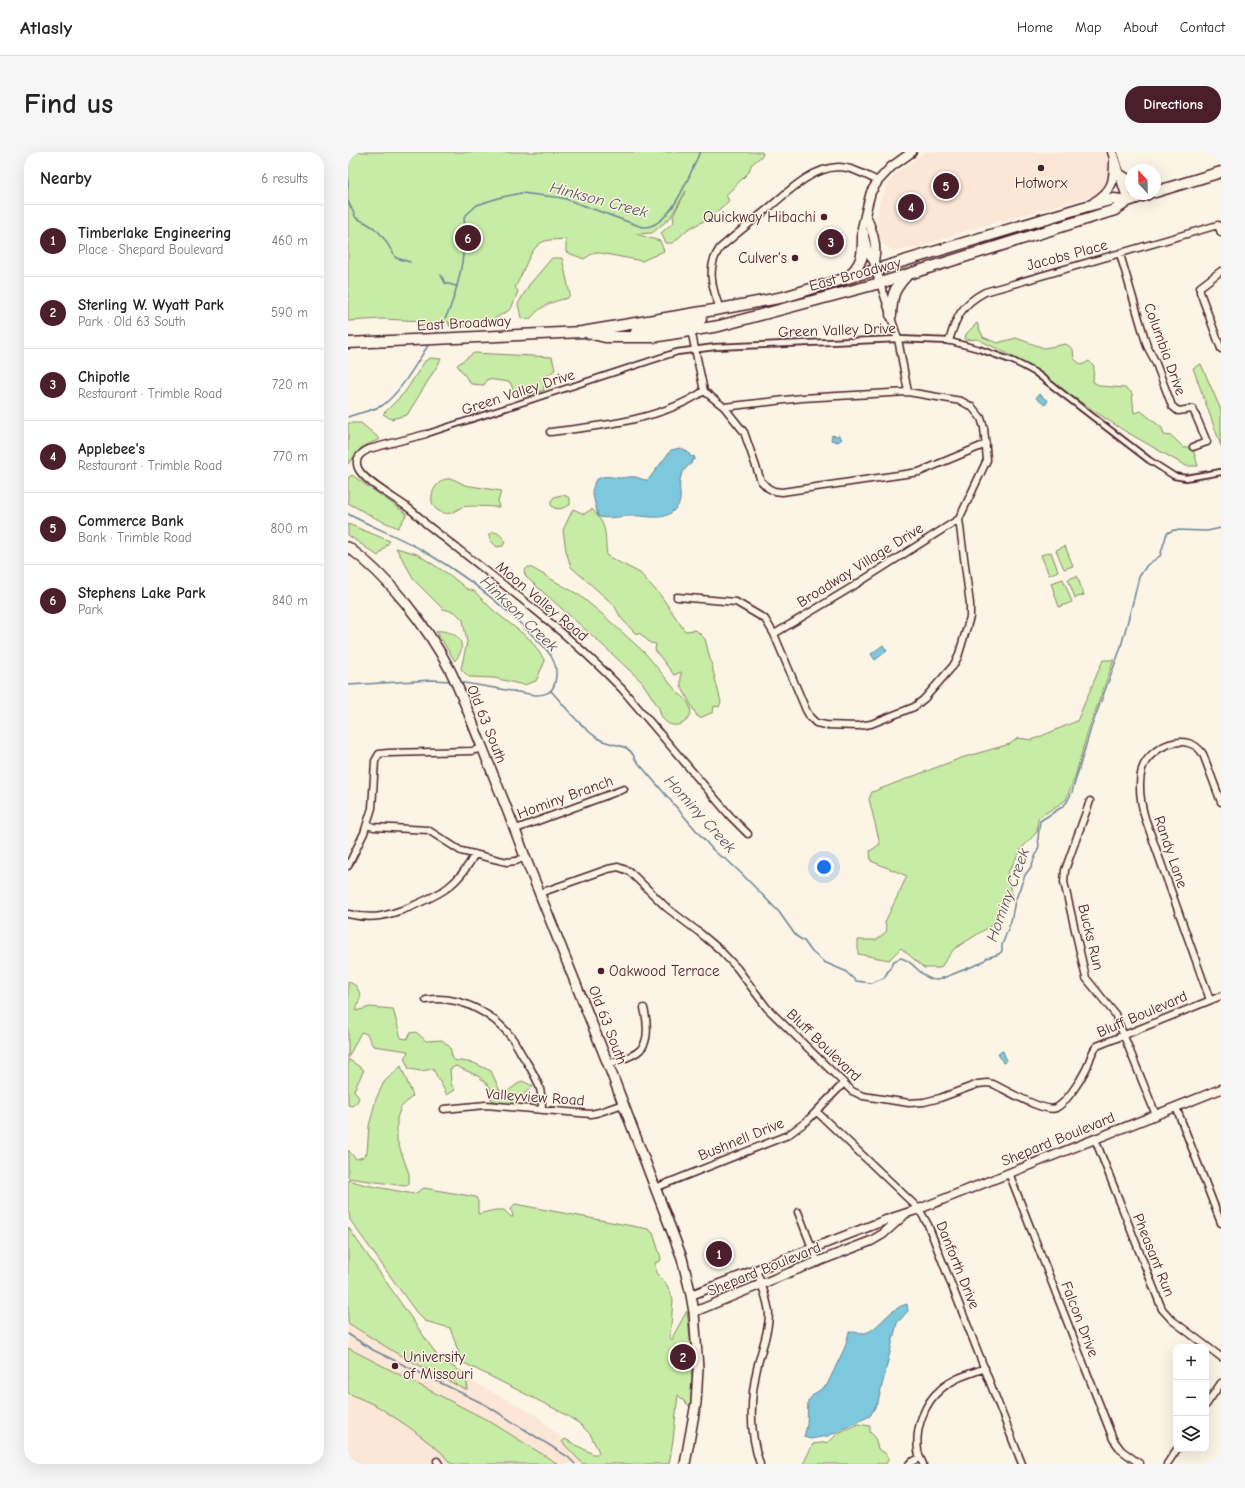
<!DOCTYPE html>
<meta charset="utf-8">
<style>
body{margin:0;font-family:"Comic Neue",sans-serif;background:#f6f6f6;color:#222}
.controls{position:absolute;right:12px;bottom:12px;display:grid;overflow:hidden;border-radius:8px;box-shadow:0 4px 16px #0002}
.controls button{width:36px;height:36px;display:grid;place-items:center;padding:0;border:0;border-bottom:1px solid #e0e0e0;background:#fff;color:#222;font:20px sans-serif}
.compass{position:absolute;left:777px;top:12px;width:36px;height:36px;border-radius:50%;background:#fff;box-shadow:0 4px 16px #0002;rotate:338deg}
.you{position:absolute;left:476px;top:715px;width:14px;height:14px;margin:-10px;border:3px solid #fff;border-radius:50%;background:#1a73e8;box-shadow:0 0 0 6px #1a73e833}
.badge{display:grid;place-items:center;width:26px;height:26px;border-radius:50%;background:#4a1f2b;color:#fff;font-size:13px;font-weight:700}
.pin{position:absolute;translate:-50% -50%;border:2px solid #fff;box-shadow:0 1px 4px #0006}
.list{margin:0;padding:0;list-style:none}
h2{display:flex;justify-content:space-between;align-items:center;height:52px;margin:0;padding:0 16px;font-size:17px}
h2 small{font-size:13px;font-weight:400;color:#767676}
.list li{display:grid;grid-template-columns:26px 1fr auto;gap:12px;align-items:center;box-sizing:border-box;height:72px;padding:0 16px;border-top:1px solid #e0e0e0}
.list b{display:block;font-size:15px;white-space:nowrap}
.list p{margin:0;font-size:13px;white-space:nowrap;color:#767676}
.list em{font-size:13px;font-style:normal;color:#767676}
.icon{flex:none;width:22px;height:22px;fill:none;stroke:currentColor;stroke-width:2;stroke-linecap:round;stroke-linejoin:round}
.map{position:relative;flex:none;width:873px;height:1312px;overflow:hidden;border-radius:16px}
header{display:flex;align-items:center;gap:24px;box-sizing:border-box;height:56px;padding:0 20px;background:#fff;border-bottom:1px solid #e0e0e0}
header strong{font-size:19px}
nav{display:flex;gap:22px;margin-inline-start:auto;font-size:14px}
.intro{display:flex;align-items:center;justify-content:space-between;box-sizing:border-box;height:96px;padding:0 24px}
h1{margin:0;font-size:28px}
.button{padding:10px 18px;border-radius:16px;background:#4a1f2b;color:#fff;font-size:14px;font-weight:700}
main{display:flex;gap:24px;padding:0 24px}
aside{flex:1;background:#fff;border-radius:16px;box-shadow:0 4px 16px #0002}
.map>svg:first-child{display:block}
</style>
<header>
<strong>Atlasly</strong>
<nav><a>Home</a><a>Map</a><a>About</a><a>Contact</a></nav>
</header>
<div class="intro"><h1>Find us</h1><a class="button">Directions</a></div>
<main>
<aside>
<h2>Nearby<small>6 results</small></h2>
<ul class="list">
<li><span class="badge">1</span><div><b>Timberlake Engineering</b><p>Place · Shepard Boulevard</p></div><em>460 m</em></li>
<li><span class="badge">2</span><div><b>Sterling W. Wyatt Park</b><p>Park · Old 63 South</p></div><em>590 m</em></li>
<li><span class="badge">3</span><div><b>Chipotle</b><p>Restaurant · Trimble Road</p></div><em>720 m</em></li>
<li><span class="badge">4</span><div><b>Applebee's</b><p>Restaurant · Trimble Road</p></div><em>770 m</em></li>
<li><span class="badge">5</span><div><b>Commerce Bank</b><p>Bank · Trimble Road</p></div><em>800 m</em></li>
<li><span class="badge">6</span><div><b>Stephens Lake Park</b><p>Park</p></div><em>840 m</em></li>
</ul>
</aside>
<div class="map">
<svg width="873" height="1312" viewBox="0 0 873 1312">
<rect width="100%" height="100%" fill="#fcf5e5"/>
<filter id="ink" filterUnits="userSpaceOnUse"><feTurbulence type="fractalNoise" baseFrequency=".025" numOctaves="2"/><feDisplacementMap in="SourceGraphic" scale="8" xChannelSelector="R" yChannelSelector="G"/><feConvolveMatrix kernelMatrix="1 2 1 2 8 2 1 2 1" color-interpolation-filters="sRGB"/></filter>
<g filter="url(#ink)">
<path fill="#fce6d5" d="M577,0H757L761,20L758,35L748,43L619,78L576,94L546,99L536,93L530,83L529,64L532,48L547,22Z
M0,1165L188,1263L241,1312H0Z"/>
<path fill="#c7eca6" stroke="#888668" d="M0,0H414L415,3L403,13L401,20L378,43L381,49L360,67L340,77L325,91H318L313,81L326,70L325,64L338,39L322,66L304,81L288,82L312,89L316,99L294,109L247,100L236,107L218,100V87C212,88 203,87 197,89C181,94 176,122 167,135L170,139L163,157L134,174H101V170H89L85,177H74L76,169L35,167L0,169Z
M204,106H214L222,142L220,146C203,150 194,153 182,167L173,166L170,152L181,133Z
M629,171L635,185L649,191L668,186L696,196L718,192L725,197L726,207L734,213L741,209L746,214L745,230L753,234L777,236L784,241L786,261L793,259L814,276L816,283L824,284L836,296L844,294L850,314H838L775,278L660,202L629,187L617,188L618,182Z
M126,201L204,205L207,218L196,226V238L180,244L176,240H166L162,230L139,227L136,233L123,232L109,213Z
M83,206L93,207L91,211L59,263L43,267L35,262L57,240L77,209Z
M853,212L873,258V294L845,216Z
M0,271H13L32,287L14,295L0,312Z
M4,323L59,362L50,376L29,367L0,351V326Z
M98,327H105L117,333L153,339L150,350L151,355C142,355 121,353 114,355C108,358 103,363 96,361C77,357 82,332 98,327Z
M213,343L218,344L222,346V353L212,357L206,356L203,353V349L206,345Z
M225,357L236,362L244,357C261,376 256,381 259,404L292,421L313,444L337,479L348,478L357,487L373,550L371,555L366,554L365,560L352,566L349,564L333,534V520L326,523L307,498L308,492L302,491L293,482L287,481L273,466L266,453L223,415L218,399L215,378Z
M0,372L42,389L30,404L0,383Z
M144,380C151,380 154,384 157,390L155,394L149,395L142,388L141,383Z
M717,394L725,414L716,417L708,398Z
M48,396L69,402L103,424L119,437L126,439L146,459L183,488L197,509L188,529L176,533L146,526L121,525L113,517L119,490L115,468L107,460L95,457L67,429Z
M703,400L710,419L701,423L693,403Z
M180,415L184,416L231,443L254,462L297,501L330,541C365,564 317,592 311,556L294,530L248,487L178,425L176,419Z
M729,424L736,443L727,446L720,427Z
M715,427L724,450L711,455L703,431Z
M88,479C99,478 116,483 113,498C113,501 109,506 107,509Z
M755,508H766L739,582L727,625L718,648L690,666L689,680L674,696L659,722L664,743L644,773L606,797L592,816H576L553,796L541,808L510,802V788H528L539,779L537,770L559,724L523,709L522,699L532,692L521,647L524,640L613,606L662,592L670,586L684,588L729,569Z
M0,829L8,834L13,843L8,859L22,855L45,857L53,886L59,887L62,881L68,880L78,889L94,888L102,895L105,908L126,911L143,919L154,943L174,929L185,934L164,953L143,948L142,935L130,924L108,914L102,917L103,932L107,938L99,943L85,917L73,919L61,917L57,908L60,899L25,894L19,882L13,880L0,906Z
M0,907L16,918L6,938L11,946L9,950L4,954L0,953Z
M53,914L65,944L53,955L49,966V988L61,1022V1032L57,1034L0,1026V998L8,1007L15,1005L19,1001L21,974L28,947L36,930Z
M0,1028L18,1033L66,1042L76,1036L128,1045L130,1050V1062L147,1058H156L163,1065H165L163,1056L167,1052L300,1077L305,1081L313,1106L312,1109L307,1111L308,1121L317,1130L322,1139L325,1148L322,1186L325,1189V1184L339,1159C343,1191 346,1223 342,1255L330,1243L325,1288L321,1312H235L214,1290L217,1287L245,1302H250L251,1300L242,1282L232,1272L213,1260L114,1210L102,1176L77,1169L68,1160L2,1068L0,1054Z
M0,1075L91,1206L117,1222L120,1237H116L48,1201L0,1171Z
M0,1196L141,1269L210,1312H103L93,1300L61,1275L29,1254L0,1241Z
M510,1272L522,1274V1280L527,1285L530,1297L537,1301L541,1306L538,1312H455L465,1292L481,1290L490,1281Z"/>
<path fill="#7dc8dd" stroke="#698496" d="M691,242L700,249L697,253L688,246Z
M484,283L488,284L491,283L494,287L490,290L483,288Z
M332,296L340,300L343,305L346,304L347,307L343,309L344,311C340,314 336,317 334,322C327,337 339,348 325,359C321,363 316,365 311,365C302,366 292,363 283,364C275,364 256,368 250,364L244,339L247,329C255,322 262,325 271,326C277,326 282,324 288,325C292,326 294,328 300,328L323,298Z
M535,493L539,499L527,508L523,502Z
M655,899L658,907V910L655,911L650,901Z
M559,1152L560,1159L549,1171L530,1250L522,1264L480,1284L462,1287L456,1285L459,1273L460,1249L466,1242L479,1233L497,1195L501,1180C506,1180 513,1181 517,1181C529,1179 541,1156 559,1152Z"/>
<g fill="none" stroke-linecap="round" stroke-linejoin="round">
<path stroke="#698496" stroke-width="1.5" d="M0,30V35
M0,49L8,66C33,77 34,83 48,106L62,110
M93,123L97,131L108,134
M86,183C92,175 98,166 102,156C112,130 119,92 116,65L129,53L150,46L173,41L215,46L294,75C323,77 341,23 352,0
M0,265C10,261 27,258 35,253C53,240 69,210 81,192
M0,362C24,375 50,384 74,398C114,421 152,450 184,483C191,490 200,497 204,506C208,513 209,522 207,530C205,541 197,543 187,543L111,530
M0,533L84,528L103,529
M203,539C218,555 232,575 251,587C265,595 281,590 287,607L365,698L372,704L379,708L394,722L431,760L448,784L456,789L464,800L476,810L497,819L508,829L523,831L536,826L546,809L553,806C567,809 574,829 590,828L633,811L639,806L651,802L654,799V793L663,769L667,749L677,723L683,715L689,700L691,694L690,686L692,669L714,655L719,650L724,640L743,576L772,498L786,446L791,425L799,413L812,404L819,381L826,378L859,379L873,376
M0,1182L25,1198L138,1253L220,1305L227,1312"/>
<defs>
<path id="pedestrian" d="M78,282L329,200L367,195L550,187L601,189L631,197L665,209L677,215L688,221L801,308L826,324L838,326L873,320"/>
<path id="minor" d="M772,102L799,194L807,209L824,254L830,259L845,257L859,290L845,295
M873,119L852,135V140L873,197
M532,131L550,187L560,240
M372,157C364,136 358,115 372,96C387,83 402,71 417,59C438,42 462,16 490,15C504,15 517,23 530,29
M343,178L356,239L376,255L396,280L413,329L420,336L426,339L434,340L571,320L638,292
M601,189C608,165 614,152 637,140L870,73L873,81
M202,280C253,274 313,268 356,239
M78,282L21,297C13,301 6,306 10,316C15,329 51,348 63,358C68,362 73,366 77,371C144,424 214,475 274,537L383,665L400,682
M329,445L388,450L417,467L426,482L504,435L611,367L639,308L636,276L633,266L624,255L613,249L560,240L454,246L376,255
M426,482L458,558L462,565L468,571L478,573L510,574L523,572L566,555L576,547L605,514L610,505L622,465V452L611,367
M742,649L717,718L716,730L738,826L767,862L808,963
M19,673L26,675L80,678L113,699L159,710L168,709L177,705
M168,677L276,637
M0,714L16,681L24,656L27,609L31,602L40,601L124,599L134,596
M192,741L260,717L270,715L281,719L319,756L352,781L371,797L389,816L419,856L504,939L515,944L561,951L576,950L592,946L630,932L639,931L645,932C658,938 696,961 708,956C718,951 732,929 737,919C742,911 742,901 749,894L873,844
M0,762C25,768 39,764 62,755C95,741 109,734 127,702
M78,848C111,843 144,860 164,886C169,893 173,902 178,909C183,917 188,925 191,934C194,941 194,950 194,958
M862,848L797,666C793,652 790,632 794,617C802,594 840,578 855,602L873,650
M260,912C270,908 284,906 292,898C302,889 299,868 296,856
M828,955L873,1071
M96,957L138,953L243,962L252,960L275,952
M469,960L571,1057L580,1073L674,1312
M747,987L814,1157L824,1168L873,1205
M661,1021L765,1287L773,1298L792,1312
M307,1036L440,983L459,969L496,931
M450,1060L470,1111
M408,1118C413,1131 420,1147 421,1162C421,1179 414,1196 410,1212C402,1245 401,1280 412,1312
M858,1253L873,1231
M89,1309L91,1312
M561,1312L563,1310L572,1306
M575,1312C573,1307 570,1303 570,1298C567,1277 576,1251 593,1237C605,1226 622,1222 637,1216
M819,1312L829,1297"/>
<path id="tertiary" d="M764,0L780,49
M746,50C766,38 766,27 766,7
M518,63C524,78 530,93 526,109
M532,131L526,109L520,101L514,76L520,51L523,40L530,29L543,15L564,0
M343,1143L538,1068L571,1057L873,937
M346,1160L443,1120L523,1089L535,1082L555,1064"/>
<path id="secondary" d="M0,395C40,424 79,474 102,518C115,544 124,571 135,597C149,633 164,668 177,705L260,912L334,1106L343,1143L346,1160L350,1217L348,1251L337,1312"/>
<path id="primary" d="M772,23L783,30
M807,40L873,20
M500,126C516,108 515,104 515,81
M543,163C544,144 545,138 558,124
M288,180L322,174L353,167
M240,181L257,185H305L371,174L532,131L767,58L780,49L800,42
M0,191L234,180L372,157L436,145L736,55L766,47L780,49"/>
</defs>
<use href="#pedestrian" stroke="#4a1f2b" stroke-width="8"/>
<use href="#minor" stroke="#4a1f2b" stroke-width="9"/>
<use href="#tertiary" stroke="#4a1f2b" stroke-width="11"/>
<use href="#secondary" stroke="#4a1f2b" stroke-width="12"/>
<use href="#primary" stroke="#4a1f2b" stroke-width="13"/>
<use href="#pedestrian" stroke="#fcf5e5" stroke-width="4.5"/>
<use href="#minor" stroke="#fcf5e5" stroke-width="6"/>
<use href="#tertiary" stroke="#fcf5e5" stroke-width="8"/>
<use href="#secondary" stroke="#fcf5e5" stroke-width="9"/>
<use href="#primary" stroke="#fcf5e5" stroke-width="10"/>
</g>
</g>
<g fill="#4a1f2b" stroke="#fcf5e5" stroke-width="1.5">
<circle cx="693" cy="16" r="4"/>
<circle cx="476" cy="65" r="4"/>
<circle cx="447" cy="106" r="4"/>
<circle cx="253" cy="819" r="4"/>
<circle cx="47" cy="1214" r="4"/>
</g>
<g text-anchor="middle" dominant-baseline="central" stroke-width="3" stroke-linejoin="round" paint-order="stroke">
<g font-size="15" fill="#4a1f2b" stroke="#fcf5e5" text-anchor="end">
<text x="693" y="31" text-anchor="middle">Hotworx</text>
<text x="468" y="65">Quickway Hibachi</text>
<text x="439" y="106">Culver's</text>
<text x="261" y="819" text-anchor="start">Oakwood Terrace</text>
<text x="55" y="1205" text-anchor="start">University<tspan x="55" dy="17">of Missouri</tspan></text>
</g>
<g font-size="15" fill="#4a1f2b" stroke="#fcf5e5">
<text transform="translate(719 103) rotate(-15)">Jacobs Place</text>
<text transform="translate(507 122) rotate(-15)">East Broadway</text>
<text transform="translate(116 171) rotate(-3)">East Broadway</text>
<text transform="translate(489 178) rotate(-2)">Green Valley Drive</text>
<text transform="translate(817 197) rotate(70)">Columbia Drive</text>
<text transform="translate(170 240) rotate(-18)">Green Valley Drive</text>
<text transform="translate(512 413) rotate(-32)">Broadway Village Drive</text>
<text transform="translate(194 449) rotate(40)">Moon Valley Road</text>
<text transform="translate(139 572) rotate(68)">Old 63 South</text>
<text transform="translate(217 645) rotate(-20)">Hominy Branch</text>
<text transform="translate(823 700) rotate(71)">Randy Lane</text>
<text transform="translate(743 785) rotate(76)">Bucks Run</text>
<text transform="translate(794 862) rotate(-23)">Bluff Boulevard</text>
<text transform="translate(260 873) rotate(69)">Old 63 South</text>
<text transform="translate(476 893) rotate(44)">Bluff Boulevard</text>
<text transform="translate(187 945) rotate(4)">Valleyview Road</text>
<text transform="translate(393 987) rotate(-22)">Bushnell Drive</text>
<text transform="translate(710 987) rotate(-22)">Shepard Boulevard</text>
<text transform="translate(806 1103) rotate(68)">Pheasant Run</text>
<text transform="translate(610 1113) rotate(68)">Danforth Drive</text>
<text transform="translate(416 1117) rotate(-22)">Shepard Boulevard</text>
<text transform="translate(732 1167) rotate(69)">Falcon Drive</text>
</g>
<g font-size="16" font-style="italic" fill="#595260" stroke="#fcf5e5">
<text transform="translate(251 48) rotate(15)">Hinkson Creek</text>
<text transform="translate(171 462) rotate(44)">Hinkson Creek</text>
<text transform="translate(352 662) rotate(48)">Hominy Creek</text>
<text transform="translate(660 743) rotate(-70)">Hominy Creek</text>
</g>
</g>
</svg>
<div class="controls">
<button>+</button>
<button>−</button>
<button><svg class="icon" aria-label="layers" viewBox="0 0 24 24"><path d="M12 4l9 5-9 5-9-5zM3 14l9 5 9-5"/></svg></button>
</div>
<svg class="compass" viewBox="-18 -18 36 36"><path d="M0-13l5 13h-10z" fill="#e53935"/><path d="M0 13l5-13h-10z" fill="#767676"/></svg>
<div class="you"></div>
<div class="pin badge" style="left:371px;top:1102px">1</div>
<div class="pin badge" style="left:335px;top:1205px">2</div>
<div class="pin badge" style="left:483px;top:90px">3</div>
<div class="pin badge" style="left:563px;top:55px">4</div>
<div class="pin badge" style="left:598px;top:34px">5</div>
<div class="pin badge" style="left:120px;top:86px">6</div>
</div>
</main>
